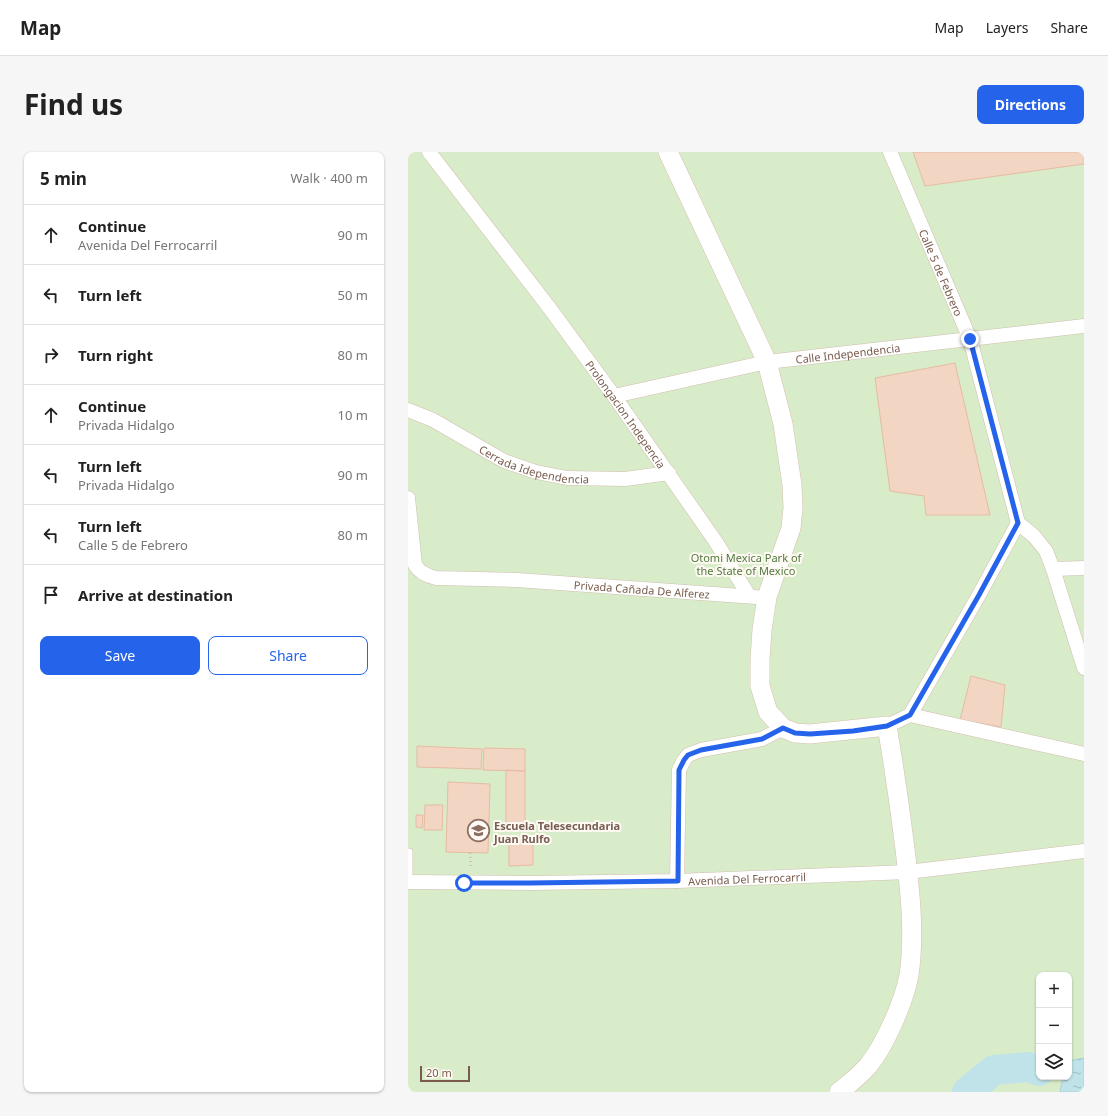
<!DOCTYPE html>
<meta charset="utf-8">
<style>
body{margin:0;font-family:"Noto Sans",sans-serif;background:#f6f6f6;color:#222}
.controls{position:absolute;right:12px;bottom:12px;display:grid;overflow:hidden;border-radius:8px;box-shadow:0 1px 3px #0004}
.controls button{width:36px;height:36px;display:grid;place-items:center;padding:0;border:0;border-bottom:1px solid #e0e0e0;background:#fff;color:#222;font:20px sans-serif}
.scale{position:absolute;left:12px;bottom:10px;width:50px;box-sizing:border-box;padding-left:4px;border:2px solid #7a5c4d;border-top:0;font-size:11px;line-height:14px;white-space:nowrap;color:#7a5c4d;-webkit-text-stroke:3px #fffaf3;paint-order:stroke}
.stop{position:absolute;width:12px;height:12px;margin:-9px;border:3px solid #2563eb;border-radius:50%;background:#fff}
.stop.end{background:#2563eb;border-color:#fff;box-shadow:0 1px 4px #0008}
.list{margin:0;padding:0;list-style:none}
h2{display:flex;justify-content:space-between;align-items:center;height:52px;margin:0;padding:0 16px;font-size:17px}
h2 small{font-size:13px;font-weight:400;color:#767676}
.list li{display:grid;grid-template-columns:26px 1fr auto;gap:12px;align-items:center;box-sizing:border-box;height:60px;padding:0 16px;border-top:1px solid #e0e0e0}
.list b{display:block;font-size:15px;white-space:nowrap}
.list p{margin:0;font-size:13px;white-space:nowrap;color:#767676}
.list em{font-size:13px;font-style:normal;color:#767676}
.actions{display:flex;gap:8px;padding:12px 16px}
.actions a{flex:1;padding:9px 0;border:1px solid #2563eb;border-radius:8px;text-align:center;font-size:14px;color:#2563eb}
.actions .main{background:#2563eb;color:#fff}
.icon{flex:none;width:22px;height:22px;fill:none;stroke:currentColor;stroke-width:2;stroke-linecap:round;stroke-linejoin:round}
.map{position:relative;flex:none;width:676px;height:940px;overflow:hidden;border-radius:8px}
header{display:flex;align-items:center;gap:24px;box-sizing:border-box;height:56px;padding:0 20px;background:#fff;border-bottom:1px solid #e0e0e0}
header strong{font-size:19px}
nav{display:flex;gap:22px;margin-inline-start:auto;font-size:14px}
.intro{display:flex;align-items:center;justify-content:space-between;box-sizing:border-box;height:96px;padding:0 24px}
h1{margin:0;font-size:28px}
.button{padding:10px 18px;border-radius:8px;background:#2563eb;color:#fff;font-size:14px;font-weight:700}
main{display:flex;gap:24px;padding:0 24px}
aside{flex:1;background:#fff;border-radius:8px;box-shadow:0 1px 3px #0004}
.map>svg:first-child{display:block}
</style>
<header>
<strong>Map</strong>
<nav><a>Map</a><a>Layers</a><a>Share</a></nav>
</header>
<div class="intro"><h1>Find us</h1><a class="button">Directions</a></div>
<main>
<aside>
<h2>5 min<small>Walk · 400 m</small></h2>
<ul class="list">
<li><svg class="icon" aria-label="ahead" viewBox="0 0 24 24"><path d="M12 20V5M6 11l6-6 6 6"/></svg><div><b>Continue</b><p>Avenida Del Ferrocarril</p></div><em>90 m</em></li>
<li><svg class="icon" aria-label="left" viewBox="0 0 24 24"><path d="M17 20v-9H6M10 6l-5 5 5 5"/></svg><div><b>Turn left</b></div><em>50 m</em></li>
<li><svg class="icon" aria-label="right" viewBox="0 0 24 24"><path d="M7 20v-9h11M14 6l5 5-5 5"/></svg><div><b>Turn right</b></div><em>80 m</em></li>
<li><svg class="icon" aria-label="ahead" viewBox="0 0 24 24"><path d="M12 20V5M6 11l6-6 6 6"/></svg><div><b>Continue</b><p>Privada Hidalgo</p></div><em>10 m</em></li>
<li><svg class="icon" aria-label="left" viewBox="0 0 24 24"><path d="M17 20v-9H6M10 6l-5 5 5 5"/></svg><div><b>Turn left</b><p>Privada Hidalgo</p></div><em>90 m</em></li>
<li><svg class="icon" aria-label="left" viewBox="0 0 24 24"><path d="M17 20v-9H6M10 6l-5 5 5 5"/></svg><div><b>Turn left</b><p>Calle 5 de Febrero</p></div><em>80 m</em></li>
<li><svg class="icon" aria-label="arrive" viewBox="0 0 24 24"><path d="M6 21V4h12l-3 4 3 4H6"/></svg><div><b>Arrive at destination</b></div></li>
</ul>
<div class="actions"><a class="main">Save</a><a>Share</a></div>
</aside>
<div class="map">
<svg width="676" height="940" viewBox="0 0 676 940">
<defs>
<pattern id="water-ripples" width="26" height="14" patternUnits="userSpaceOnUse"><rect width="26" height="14" fill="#bfe3e8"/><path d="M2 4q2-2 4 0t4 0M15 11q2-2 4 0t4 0" fill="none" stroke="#a0bbbe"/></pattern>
</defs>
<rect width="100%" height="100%" fill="#fdf6ec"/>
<path fill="#d8ecc9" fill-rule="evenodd" d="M0,0H676V940H0ZM631,823H661V925H631Z"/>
<path fill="url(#water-ripples)" stroke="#a5d3da" d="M676,906V940H652L655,925H661V909Z"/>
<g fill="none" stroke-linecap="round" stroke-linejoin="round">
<path stroke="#bfe3e8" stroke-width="30" d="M559,940L586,918L621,915L631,919"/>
</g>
<path fill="#f3d5c3" stroke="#e6bba3" d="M505,0H676V12L517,34Z
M547,211L582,363H518L516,344L482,339L467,226Z
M563,524L597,533L593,575L552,568Z
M9,594L74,597L73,617L9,615Z
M76,596L117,597V619L75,618Z
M98,618L117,619V677H98Z
M40,630L82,632L80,701L38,700Z
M17,653H35L34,678H16Z
M8,663H15L14,676L8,675Z
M101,689L125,690V713L101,714Z"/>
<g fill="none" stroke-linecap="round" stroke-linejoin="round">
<defs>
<path id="lane" d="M1,700V730"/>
<g id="street">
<path id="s1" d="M21,0L140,154L206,244L308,390L341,444"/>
<path id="s2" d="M482,0L562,187L610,371L626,384L638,399L645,417L676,516"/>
<path id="s3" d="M206,244L359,210L676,174"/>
<path id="s4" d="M0,258L25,268L96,309L128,320L159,326L217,327L261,321"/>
<path id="s5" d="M0,346L7,413C12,421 19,424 28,426L109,428L348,445"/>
<path d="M645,417L676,416"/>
<path d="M502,563L676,602"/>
<path d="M479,574L502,563L571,443L610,371"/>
<path d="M269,729L271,618L276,608L280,603L293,598L354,587L375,576"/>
<path id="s6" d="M0,730L122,731L269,729L500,720L676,699"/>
</g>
<path id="secondary" d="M260,0L359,210L375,272L384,333L385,356L383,376L359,445L354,478L352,507V534L360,560L375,576L387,581L402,582L479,574C486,615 492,656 497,697C502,738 507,782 501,823C496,850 477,893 460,914C451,924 441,932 431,940"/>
</defs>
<use href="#lane" stroke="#d1beb0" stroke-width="8"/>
<use href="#street" stroke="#d1beb0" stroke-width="15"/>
<use href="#secondary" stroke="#d6c0b0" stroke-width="20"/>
<path stroke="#d9b8a5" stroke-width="2.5" stroke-dasharray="1 3" stroke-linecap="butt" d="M62,701L63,716"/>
<use href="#lane" stroke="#fff" stroke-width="7"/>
<use href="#street" stroke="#fff" stroke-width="14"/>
<use href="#secondary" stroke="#fff" stroke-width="19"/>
</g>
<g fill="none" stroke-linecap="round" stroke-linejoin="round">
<path stroke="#2563eb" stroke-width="5" d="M56,731H122L270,729L271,618L276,608L280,603L293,598L354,587L375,576L387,581L402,582L445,579L479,574L502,563L571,443L610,371L562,187"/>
</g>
<defs>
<symbol id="school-ring" viewBox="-11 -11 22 22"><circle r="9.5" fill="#fffaf3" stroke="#8d6e63" stroke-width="1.5"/><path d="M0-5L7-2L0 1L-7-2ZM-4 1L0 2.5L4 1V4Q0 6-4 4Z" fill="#8d6e63"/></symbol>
</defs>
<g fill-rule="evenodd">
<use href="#school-ring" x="58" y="666" width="25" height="25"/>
</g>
<g text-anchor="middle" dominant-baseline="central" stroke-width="4" stroke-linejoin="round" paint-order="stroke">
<g font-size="11" fill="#7a5c4d" stroke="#fffaf3">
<text stroke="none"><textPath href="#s2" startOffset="131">Calle 5 de Febrero</textPath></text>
<text stroke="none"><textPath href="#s3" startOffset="238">Calle Independencia</textPath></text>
<text stroke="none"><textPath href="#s1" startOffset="328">Prolongacion Indepencia</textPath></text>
<text stroke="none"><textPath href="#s4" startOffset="139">Cerrada Idependencia</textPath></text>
<text stroke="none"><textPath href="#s5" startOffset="299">Privada Cañada De Alferez</textPath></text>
<text stroke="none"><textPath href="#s6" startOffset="339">Avenida Del Ferrocarril</textPath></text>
</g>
<g font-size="11" fill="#537a41" stroke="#fffaf3">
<text x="338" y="405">Otomi Mexica Park of<tspan x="338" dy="13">the State of Mexico</tspan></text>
</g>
<g font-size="11" font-weight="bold" fill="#785e54" stroke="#fffaf3" text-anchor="start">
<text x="86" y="673">Escuela Telesecundaria<tspan x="86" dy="13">Juan Rulfo</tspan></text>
</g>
</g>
</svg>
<div class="controls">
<button>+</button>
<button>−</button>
<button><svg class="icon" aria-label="layers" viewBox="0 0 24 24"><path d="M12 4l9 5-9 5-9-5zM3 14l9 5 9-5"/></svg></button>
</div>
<div class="scale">20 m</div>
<div class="stop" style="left:56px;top:731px"></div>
<div class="stop end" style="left:562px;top:187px"></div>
</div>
</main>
